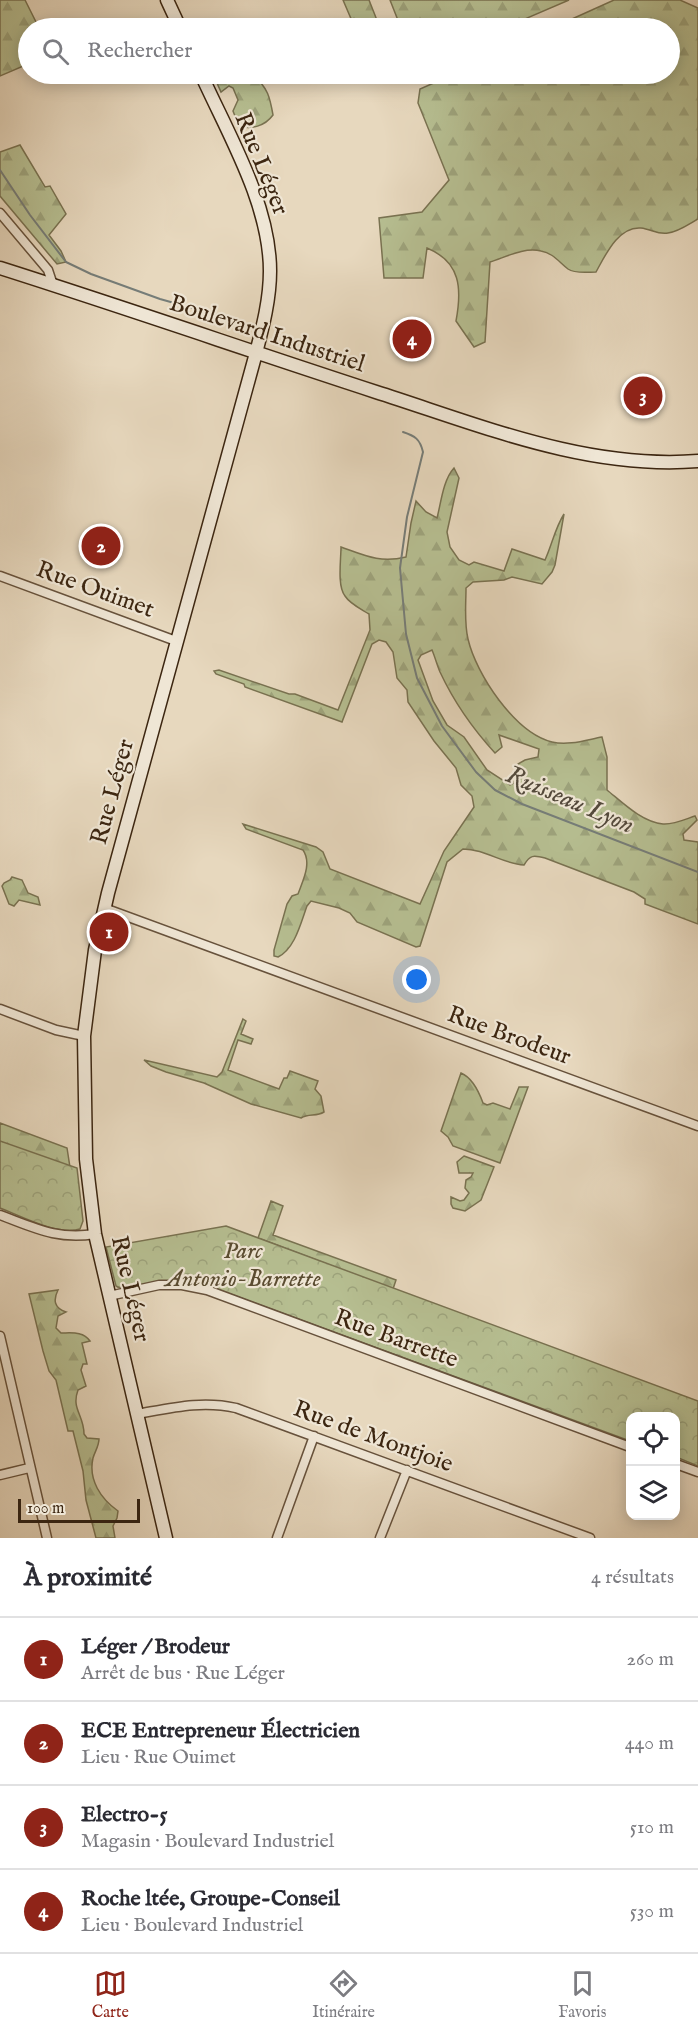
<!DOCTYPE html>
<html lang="fr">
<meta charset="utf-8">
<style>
body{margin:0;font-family:"IM FELL English",serif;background:#f2f2f3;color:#2b2b33}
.controls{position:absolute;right:18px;bottom:18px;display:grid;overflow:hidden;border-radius:12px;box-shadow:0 3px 15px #0003}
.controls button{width:54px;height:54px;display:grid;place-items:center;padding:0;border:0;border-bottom:2px solid #e1e1e2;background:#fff;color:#2b2b33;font:30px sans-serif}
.scale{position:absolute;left:18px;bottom:15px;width:122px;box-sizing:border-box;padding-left:6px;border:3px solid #3c2611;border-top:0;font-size:16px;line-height:21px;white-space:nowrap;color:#3c2611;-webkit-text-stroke:4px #efe6d5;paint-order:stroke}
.you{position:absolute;left:417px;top:980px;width:21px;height:21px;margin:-15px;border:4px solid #fff;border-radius:50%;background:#1a73e8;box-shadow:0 0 0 9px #1a73e833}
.badge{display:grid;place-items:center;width:39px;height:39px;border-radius:50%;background:#8f2418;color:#fff;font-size:20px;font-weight:700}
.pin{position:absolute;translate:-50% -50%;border:3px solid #fff;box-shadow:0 2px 6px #0006}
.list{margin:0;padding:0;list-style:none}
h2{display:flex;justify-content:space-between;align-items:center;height:78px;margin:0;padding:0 24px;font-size:26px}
h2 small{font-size:20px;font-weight:400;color:#7c7c81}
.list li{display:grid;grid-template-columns:39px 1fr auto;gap:18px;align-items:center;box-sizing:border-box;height:84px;padding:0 24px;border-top:2px solid #e1e1e2}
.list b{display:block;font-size:22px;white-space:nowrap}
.list p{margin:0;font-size:20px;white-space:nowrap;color:#7c7c81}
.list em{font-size:20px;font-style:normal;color:#7c7c81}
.icon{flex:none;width:33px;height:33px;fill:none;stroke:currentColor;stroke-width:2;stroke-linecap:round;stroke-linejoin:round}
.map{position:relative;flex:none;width:698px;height:1538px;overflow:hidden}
.search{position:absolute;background:#fff;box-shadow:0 3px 15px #0003;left:18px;right:18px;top:18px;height:66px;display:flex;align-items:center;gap:15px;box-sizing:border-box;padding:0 21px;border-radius:33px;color:#7c7c81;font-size:22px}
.sheet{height:414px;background:#fff}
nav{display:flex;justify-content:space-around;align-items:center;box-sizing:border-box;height:84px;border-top:2px solid #e1e1e2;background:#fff;font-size:16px;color:#7c7c81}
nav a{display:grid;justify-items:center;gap:3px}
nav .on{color:#8f2418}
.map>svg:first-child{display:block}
</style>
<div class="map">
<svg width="698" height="1538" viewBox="0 0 698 1538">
<defs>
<pattern id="forest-firs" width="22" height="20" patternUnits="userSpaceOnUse" patternTransform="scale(1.5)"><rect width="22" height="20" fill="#b6be91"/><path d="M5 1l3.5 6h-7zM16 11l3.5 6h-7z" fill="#9da37c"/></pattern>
<pattern id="park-crowns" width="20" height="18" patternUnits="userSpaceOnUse" patternTransform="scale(1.5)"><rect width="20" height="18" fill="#b6be91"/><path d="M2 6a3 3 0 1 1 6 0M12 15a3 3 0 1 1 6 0" fill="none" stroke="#9da37c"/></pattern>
</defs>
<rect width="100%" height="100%" fill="#e7d8be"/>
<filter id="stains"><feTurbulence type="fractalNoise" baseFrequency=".00333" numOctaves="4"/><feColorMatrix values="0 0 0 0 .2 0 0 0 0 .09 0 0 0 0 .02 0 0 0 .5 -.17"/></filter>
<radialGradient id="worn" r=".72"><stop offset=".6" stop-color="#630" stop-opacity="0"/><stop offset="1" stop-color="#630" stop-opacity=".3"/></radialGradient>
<path fill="url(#forest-firs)" stroke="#797251" stroke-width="1.5" fill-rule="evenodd" d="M0,0H25L39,28H28V64L0,76Z
M343,0H369L380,28H355Z
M390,0H569L504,28H401Z
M614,0H680L698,8V219C689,224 678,232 668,233C658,235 651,229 641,228C618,226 605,256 596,272C588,272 575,274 568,269C559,262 553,253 541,251C524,247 506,257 490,262L485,342L474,347L456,321C462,289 461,262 427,248L423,278H384L379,218L422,212L449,180L418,103L420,89L454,74H670V28H552Z
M213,74H253V76C268,87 270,98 273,115C265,126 251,130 239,126L233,111L238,100L233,88L229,86L221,92Z
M20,145L45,187L50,186L66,214L49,235L61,251L66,262L57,264L0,196V152Z
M454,468L459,478L447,532L450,547L459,560L469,565L474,562L504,571L512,549L545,560C552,545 555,528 564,514L555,565L552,572L542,584L512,577L504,580L473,582L466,588C466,604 464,623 468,639C476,674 515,733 552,742C568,746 586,740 602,737L607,757V790C623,803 642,822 663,824C673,825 686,819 695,816L697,820L683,834L684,840L698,842V924L645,904V899L634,892L545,858C533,855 530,855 524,865C503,864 485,849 463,849L447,862L420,946L416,947L357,922L350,913L339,908L311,901L307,906C301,922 295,949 278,957L274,956V950L287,904L292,896L298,894C303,880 312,863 303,850L246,829L243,824L316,847L323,852L330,869L420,904L444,851L474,807L472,796L461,785L456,768L434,741L408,702L407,690L397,678L393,652L386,642L379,640L372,644L342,722L245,687L244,684L216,674L214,671L219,670L289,694H295L338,710L370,630L369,614C361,609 350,604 345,596C337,586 341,560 341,547C366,556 380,563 406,557L411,523L416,501L426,512L437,518C441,503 443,480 454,468ZM432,650C435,657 437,665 440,672C454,702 472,728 495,753L502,747L499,735L539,749L538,757L525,760L518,764L514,783L510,785L487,770L464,737L447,725L433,701L418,660L421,655Z
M12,877L22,880L28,893L38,897L40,905L19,900L14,906L9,904L2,886L4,883L10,880Z
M243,1019L246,1021L241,1034L253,1039L251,1044L238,1040L228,1070L279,1089L284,1078H287L290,1071L318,1081L315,1089L321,1096L324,1112C316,1117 309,1113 301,1118L251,1104L204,1083L166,1072L151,1066L144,1060L217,1077L222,1072Z
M461,1073C473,1078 479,1092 483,1103L487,1105L493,1103L510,1109L519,1087H528L500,1163L453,1146L448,1137L441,1131Z
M0,1123L67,1148L76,1206L52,1227L0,1208Z
M464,1156L494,1167L481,1200L465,1211L453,1208L451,1204V1197L460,1201L464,1200L469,1193L465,1188L466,1180L471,1177L473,1173H459L457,1162Z
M271,1201L283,1206L273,1235L396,1280L393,1289L258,1238Z
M58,1290C53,1300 54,1308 66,1312L58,1316L56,1328L61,1333C72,1333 83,1331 90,1341L82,1343L87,1364H83L81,1370L86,1386L78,1390C71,1409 84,1415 84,1434L87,1438L99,1439C99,1446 95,1451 93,1458C88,1480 101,1499 118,1511L117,1518L113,1526L115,1538H96L86,1500L83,1471L73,1431H68L56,1380L49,1371L43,1351L29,1294Z"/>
<path fill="url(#park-crowns)" stroke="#797251" stroke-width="1.5" d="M0,1141L77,1168L83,1221L80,1229C58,1236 21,1216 0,1208Z
M226,1226L698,1401V1466L676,1457V1416H630V1441L214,1288C197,1283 180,1280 162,1282C149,1283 127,1293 116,1286L106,1247Z"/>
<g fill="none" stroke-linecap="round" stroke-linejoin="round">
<path stroke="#767d78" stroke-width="2" d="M0,170L30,215L66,262L91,274L160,299L238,321
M403,432C415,436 420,439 423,452L407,517L400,568L406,634L417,678L442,726L476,772L495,790L522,804L698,872"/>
<defs>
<path id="street" d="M0,213L48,270L53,285
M0,576L176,641
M104,908L698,1126
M0,1009L56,1030L84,1036
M0,1215C35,1228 57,1240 95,1234
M109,1296L159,1285H182L207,1290L630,1447
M0,1336L47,1538
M137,1414C171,1408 202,1400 236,1408L590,1538
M676,1464L698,1472
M0,1475L29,1468
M277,1538L314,1436
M380,1538L407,1470"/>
<path id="secondary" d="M167,0L180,28
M0,268C126,308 250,351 376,392C480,425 587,470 698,461
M166,1538L95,1234L86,1159L84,1036L95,950L108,893L256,353C263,326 270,299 270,271C270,204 228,134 201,74"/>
</defs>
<use href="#street" stroke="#67523c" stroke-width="11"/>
<use href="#secondary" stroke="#3c2611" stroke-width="15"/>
<use href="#street" stroke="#efe6d5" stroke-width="8"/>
<use href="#secondary" stroke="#efe6d5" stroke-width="12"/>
</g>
<g text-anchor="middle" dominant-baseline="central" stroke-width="4.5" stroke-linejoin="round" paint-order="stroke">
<g font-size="24" fill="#3c2611" stroke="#efe6d5">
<text transform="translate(261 164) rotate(68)">Rue Léger</text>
<text transform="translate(267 334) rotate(18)">Boulevard Industriel</text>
<text transform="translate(95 590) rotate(20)">Rue Ouimet</text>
<text transform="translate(113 792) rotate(-75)">Rue Léger</text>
<text transform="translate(509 1036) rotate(20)">Rue Brodeur</text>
<text transform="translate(130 1289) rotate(77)">Rue Léger</text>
<text transform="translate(396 1339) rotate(20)">Rue Barrette</text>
<text transform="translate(373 1437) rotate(20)">Rue de Montjoie</text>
</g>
<g font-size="24" font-style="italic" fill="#5a4c31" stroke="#efe6d5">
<text x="243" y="1251">Parc<tspan x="243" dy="28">Antonio-Barrette</tspan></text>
</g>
<g font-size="26" font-style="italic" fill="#544a3c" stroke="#efe6d5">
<text transform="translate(570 800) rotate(23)">Ruisseau Lyon</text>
</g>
</g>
<rect width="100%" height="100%" filter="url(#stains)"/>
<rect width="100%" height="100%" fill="url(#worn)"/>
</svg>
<div class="controls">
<button><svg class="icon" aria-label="locate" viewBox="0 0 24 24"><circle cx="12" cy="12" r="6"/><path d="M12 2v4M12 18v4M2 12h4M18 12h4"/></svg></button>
<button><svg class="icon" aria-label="layers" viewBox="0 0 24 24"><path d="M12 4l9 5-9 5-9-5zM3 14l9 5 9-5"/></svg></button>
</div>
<div class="scale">100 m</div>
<div class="you"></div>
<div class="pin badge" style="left:109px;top:932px">1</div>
<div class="pin badge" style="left:101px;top:546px">2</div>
<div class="pin badge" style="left:643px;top:396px">3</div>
<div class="pin badge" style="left:412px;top:339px">4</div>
<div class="search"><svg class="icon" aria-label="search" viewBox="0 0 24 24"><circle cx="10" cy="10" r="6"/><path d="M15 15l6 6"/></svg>Rechercher</div>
</div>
<section class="sheet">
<h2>À proximité<small>4 résultats</small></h2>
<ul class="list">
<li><span class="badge">1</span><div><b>Léger / Brodeur</b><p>Arrêt de bus · Rue Léger</p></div><em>260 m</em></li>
<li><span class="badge">2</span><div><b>ECE Entrepreneur Électricien</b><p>Lieu · Rue Ouimet</p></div><em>440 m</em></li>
<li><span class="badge">3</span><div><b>Electro-5</b><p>Magasin · Boulevard Industriel</p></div><em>510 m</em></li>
<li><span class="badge">4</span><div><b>Roche ltée, Groupe-Conseil</b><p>Lieu · Boulevard Industriel</p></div><em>530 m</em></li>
</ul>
</section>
<nav>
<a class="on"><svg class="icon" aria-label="map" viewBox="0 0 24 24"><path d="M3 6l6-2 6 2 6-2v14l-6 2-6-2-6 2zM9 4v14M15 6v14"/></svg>Carte</a>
<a><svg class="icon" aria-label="directions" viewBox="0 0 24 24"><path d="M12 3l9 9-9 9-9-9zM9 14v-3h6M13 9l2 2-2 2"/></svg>Itinéraire</a>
<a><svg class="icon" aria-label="saved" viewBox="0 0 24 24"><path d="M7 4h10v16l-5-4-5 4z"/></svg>Favoris</a>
</nav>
